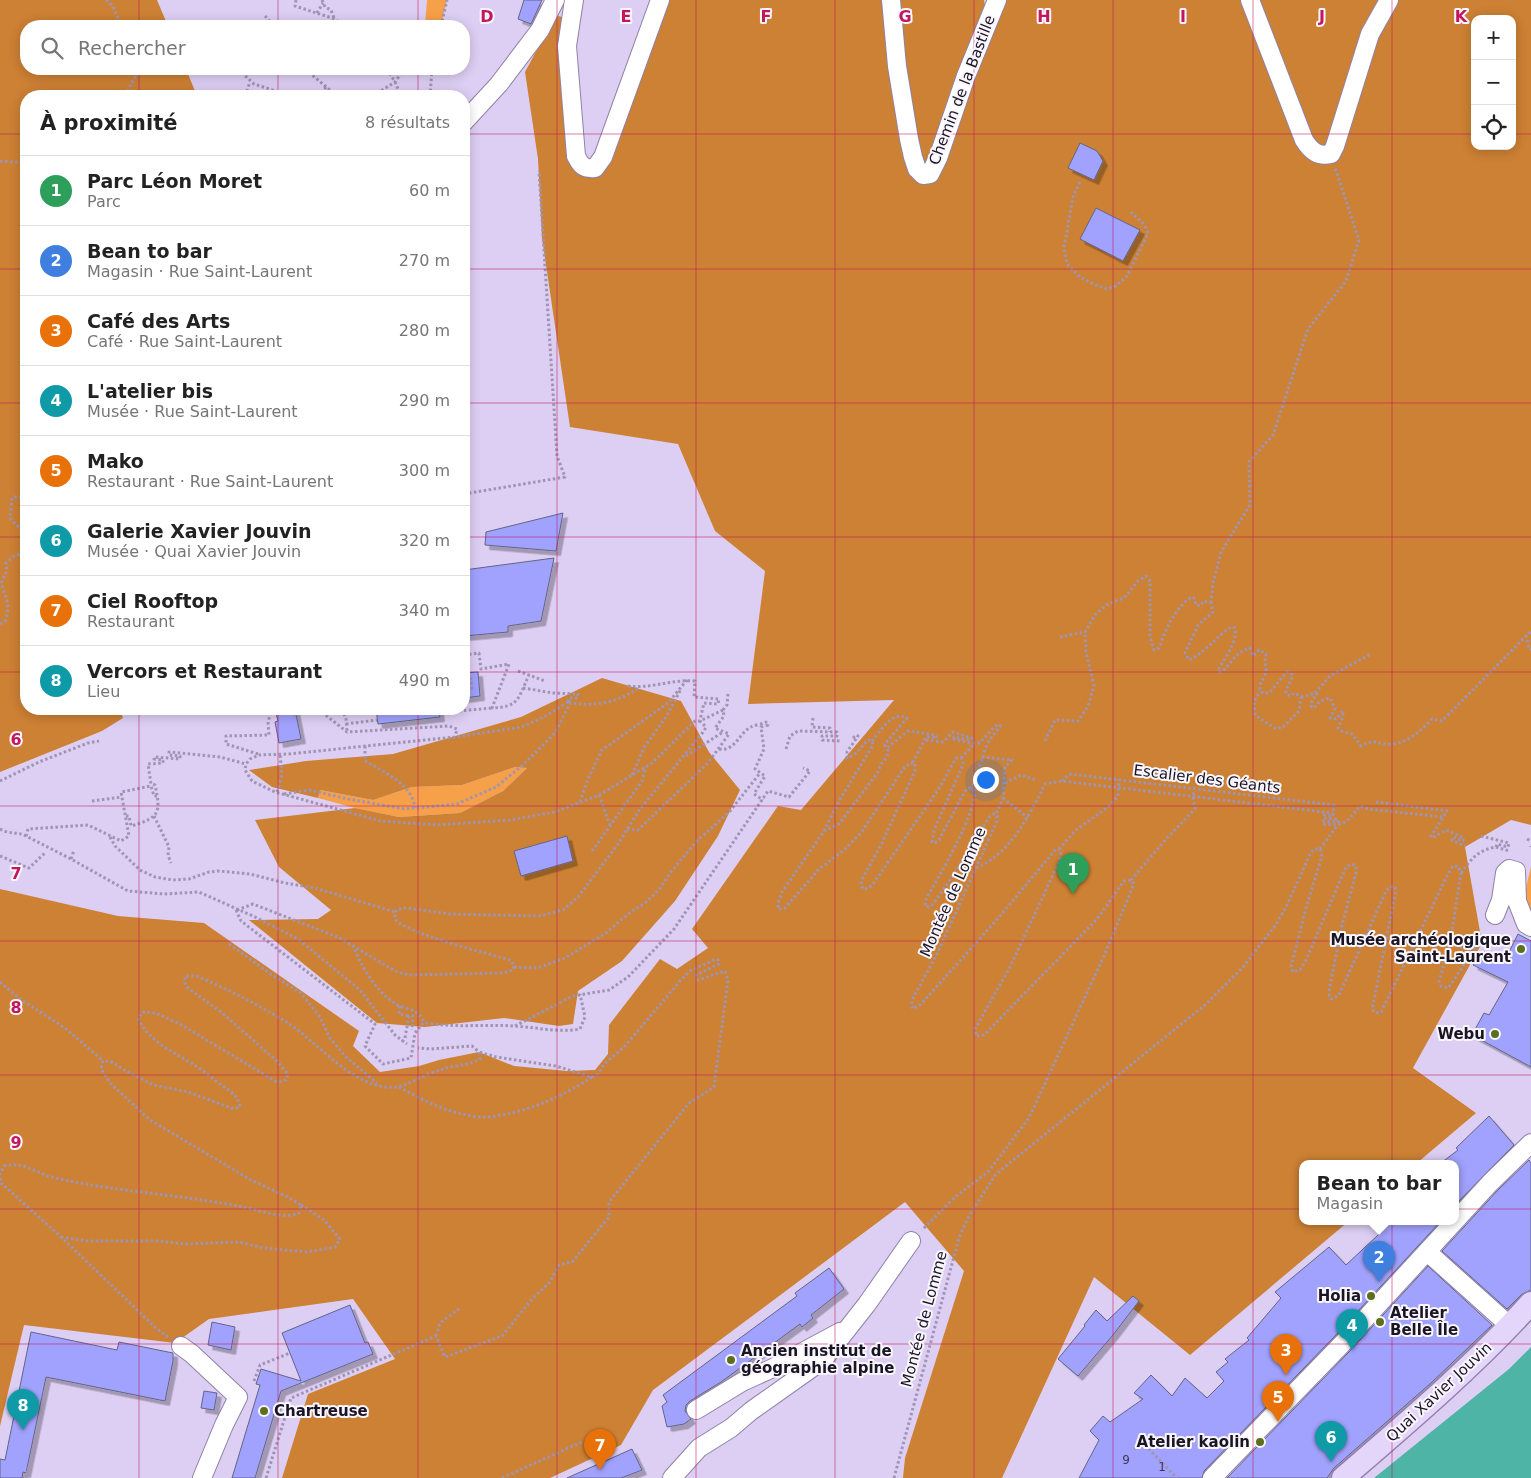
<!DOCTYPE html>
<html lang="fr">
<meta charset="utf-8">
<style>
body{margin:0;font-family:"DejaVu Sans",sans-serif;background:#f6f6f6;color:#222}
.controls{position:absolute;right:15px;top:15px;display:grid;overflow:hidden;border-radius:10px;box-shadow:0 2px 12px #0003}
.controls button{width:45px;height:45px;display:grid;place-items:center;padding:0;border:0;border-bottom:1px solid #e0e0e0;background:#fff;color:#222;font:25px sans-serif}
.you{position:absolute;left:985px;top:779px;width:18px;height:18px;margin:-12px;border:4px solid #fff;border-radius:50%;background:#1a73e8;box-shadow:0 0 0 8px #1a73e833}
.badge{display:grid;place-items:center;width:32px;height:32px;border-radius:50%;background:#d93025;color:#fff;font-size:16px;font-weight:700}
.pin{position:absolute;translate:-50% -41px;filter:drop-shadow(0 1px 2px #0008)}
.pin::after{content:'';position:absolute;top:26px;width:18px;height:15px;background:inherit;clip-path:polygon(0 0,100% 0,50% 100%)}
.popup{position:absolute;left:1299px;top:1160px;width:160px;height:65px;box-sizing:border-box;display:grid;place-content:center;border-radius:10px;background:#fff;filter:drop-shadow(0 1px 4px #0005);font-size:16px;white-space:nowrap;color:#767676}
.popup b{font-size:19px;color:#222}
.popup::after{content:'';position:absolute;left:50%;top:100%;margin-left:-10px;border:10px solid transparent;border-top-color:#fff}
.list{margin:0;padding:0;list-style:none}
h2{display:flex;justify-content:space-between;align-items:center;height:65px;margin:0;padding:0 20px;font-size:21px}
h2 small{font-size:16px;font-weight:400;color:#767676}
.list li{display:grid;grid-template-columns:32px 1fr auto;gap:15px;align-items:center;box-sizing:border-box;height:70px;padding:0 20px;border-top:1px solid #e0e0e0}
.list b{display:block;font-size:19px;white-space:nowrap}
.list p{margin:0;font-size:16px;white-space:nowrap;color:#767676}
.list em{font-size:16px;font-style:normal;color:#767676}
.icon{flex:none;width:28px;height:28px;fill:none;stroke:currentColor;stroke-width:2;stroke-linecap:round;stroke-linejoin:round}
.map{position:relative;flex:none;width:1531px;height:1478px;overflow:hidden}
.search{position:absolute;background:#fff;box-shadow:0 2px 12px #0003;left:20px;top:20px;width:450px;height:55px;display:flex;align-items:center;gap:12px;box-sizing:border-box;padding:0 18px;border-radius:20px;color:#767676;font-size:19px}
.panel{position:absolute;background:#fff;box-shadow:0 2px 12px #0003;left:20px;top:90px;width:450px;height:625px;border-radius:20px}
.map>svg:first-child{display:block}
</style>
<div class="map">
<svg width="1531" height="1478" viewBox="0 0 1531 1478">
<defs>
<filter id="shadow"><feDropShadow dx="4.5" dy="4.5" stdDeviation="0" flood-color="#0004"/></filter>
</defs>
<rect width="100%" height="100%" fill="#ddcff4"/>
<path fill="#f7a04a" d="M427,0H447L441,26H425Z
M515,767L527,768L503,791L460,813L399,817L355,808L318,798L320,790L373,800L412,787L462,785Z
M1531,866V914L1526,907V888Z"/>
<path fill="#cd8134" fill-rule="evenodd" d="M0,0H157L168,26H26V69H186L197,96H26V709H120L123,718L102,731L0,772Z
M660,0H984L985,6L989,0H1531V825L1511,820L1465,847L1482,943L1413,1068L1476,1113L1417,1163H1303V1221H1349L1190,1355L1094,1277L1002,1478H903L905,1458L964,1271L905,1202L653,1390L621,1445L550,1478H282L308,1394L395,1359L353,1299L209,1319L175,1343L24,1325L0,1426V889L118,916L204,923L359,1031L353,1046L380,1072L419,1066L439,1060L479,1052L514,1066L567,1071L595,1070L608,1054L609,1025L660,959L677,969L708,948L692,929L778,806L801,810L894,700L748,704L765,571L715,531L678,444L570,427L542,238L538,159L525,72L554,18L558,16L562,17L576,156L595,168ZM1475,19H1512V146H1475Z
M602,678L681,701L709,752L740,790L718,836L675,901L622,961L578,991L573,1024L559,1026L504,1018L425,1027L377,1023L249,920L318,919L331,910L279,867L255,820L355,808L399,817L460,813L503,791L527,768L515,767L462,785L412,787L373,800L320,790L318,798L272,787L249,770L306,761L393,754L521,717Z"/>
<path fill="#4eb4a5" d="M1531,1347V1478H1374L1509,1369Z"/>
<path fill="#a1a2fd" stroke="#626485" filter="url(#shadow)" d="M524,0H542L531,24L518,19Z
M1080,143L1097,151L1103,161L1094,180L1068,168Z
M1096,208L1140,230L1123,261L1080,239Z
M563,513L556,551L485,545L486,532Z
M554,558L541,621L508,626V632L464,636V570Z
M478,672L480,696L464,698V673Z
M275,709H295L301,739L279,743L275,722L278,721Z
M376,709H439L440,717L378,724Z
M567,836L573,861L521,876L514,851Z
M1518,934L1531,941V1067L1472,1035L1484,1013L1489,1015L1508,982L1473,965L1483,951L1496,959L1507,956Z
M1489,1116L1514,1145L1455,1205V1163H1441L1458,1150L1456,1148Z
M1529,1160L1531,1163V1290L1522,1294L1507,1309L1442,1251L1498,1190Z
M1393,1221H1441L1333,1338L1204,1471L1202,1478H1079L1099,1440L1090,1431L1103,1416L1110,1422L1143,1399L1134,1393L1151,1375L1172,1396L1185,1378L1207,1398L1224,1381L1216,1372L1228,1362L1225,1359L1249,1340L1247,1338L1281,1298L1275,1292L1329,1247L1346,1265Z
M1428,1266L1492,1325L1431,1383L1334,1468L1327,1478H1227L1349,1352Z
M829,1268L844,1289L811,1315L813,1318L802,1327L800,1324L721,1382L690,1401L686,1405L685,1411L691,1419L684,1424L667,1427L662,1406L667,1402L663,1395L797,1296L795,1293Z
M1133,1296L1139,1301L1113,1335L1078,1376L1058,1359L1085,1326L1084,1325L1096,1310L1107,1321Z
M350,1305L365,1343L368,1342L373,1354L281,1391L255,1478H232L260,1385L256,1384L261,1369L301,1381L282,1333Z
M212,1322L235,1327L231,1350L208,1345Z
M31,1332L117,1350L119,1342L173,1353V1361L165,1401L46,1377L26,1473L23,1472L22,1478H0V1459L5,1460Z
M204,1391L217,1393L214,1410L201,1408Z
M632,1449L642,1470L621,1478H567Z"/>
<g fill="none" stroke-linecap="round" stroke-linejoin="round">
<defs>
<path id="minor" d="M574,0L567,46L576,156C581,166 584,169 595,168L603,157L660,0
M891,0L897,66L909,139L913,157L917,169L923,175L930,174L938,158L966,76L997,0
M1250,0L1304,140C1311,151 1318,157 1331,154L1335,146L1370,34L1389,0
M464,122L499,84L540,30L555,0
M1495,915L1501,900L1505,873L1509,869L1516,871L1517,901L1526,924L1531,927
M1428,1251L1433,1257L1510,1326
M181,1346L192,1354L238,1397L224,1425L202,1478
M696,1410L742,1382L773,1368L840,1332
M672,1478L699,1448L731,1428L751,1411L823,1360L867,1304L911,1241
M1212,1478L1341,1345L1490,1183L1531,1143"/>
<path id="major" d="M1343,1478C1408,1422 1474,1366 1531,1303"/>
</defs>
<use href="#minor" stroke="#8f82a5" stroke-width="20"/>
<use href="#major" stroke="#9280ad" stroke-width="25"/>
<path stroke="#9f94b1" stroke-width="3" stroke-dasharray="2.5 2.5" stroke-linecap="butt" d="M106,0L112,5L122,26
M296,0L295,6L335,19L343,26
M322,0L325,7L331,10L334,18
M317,13L323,3
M265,16L269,20L270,26
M441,26L447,0
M238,69L254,84L291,96
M305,69L337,96
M387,69L395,82L401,96
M325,87L327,96
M125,96L136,75L157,69
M245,96L250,82
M373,96L395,82L404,69
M430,96L432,69
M0,161L26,163
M1080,182L1073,197L1064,248L1067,264L1080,277L1098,286L1107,289L1116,286L1127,276L1148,233L1144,224L1131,212
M464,494L565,477L557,456L539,171
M26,499L18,496L12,498L10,518L23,532L26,546
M1211,603L1213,583L1221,552L1250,505L1249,462L1273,435L1308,329L1346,281L1359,240L1335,167
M0,624L5,621C13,599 1,596 2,579C7,574 7,570 6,563L14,556L26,552
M1526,635L1529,649H1531
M1060,637L1085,632L1095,615L1108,604L1124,598L1138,581L1146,576L1150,581V637L1154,650L1159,648C1166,628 1174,610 1191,597L1194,598L1196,605L1200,606L1204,601L1211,603L1213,612L1198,625L1185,653L1189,660C1206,652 1216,637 1231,627L1235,628C1238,641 1225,658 1218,670L1220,672C1231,667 1231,654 1250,648L1253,656L1259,650L1266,654C1264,662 1266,664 1266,671C1265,680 1254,686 1264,694L1270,692L1287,672L1291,673L1293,676L1286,690V694L1290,696L1295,693L1301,697L1299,711L1283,727L1276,729L1255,715L1254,701L1260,691
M464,655L479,653L481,669L509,664L492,708C520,707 518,698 529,675
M518,671L545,681
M464,679H471L472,690L464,691
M628,686C651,689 672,679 695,681L694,697L719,699L718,704L704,703L700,720
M523,688L553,693L578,694V698H569L568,702
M1315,693L1330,676L1371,654
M1301,697L1315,693L1317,694L1312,700L1311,706L1314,708L1320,701L1330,698L1335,708L1330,718L1336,719L1343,711V717L1338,728L1343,732L1352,734L1361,746C1378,737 1379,746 1392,744C1409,742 1421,731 1432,719L1442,721L1531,631
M568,702L544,717L522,727L455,737L288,754L259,755L250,759L246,764L245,770L252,781L275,792L381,821L435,825L510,820L555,812L599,795L652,763L695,721H700L723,710L724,716L715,728L729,734L708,763L638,830L627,829
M569,702C591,708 620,702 638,688
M255,709H262
M294,709L295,715L300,714L299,709
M318,709L347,732L449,726L457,729L455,737
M342,709L346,719L347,731
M723,710L727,705L728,693
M424,714L492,708
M813,718L812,727L830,728V732
M346,724L377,720
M853,738L856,735L858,736L847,752V758L854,755L868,740L872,741L873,745L839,801L824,831L782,892L778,903V909L785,908L819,869L844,850L861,833L904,768L910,763H915V771L880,847L862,879L861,885L863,889L869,888L873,884L940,787L956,758H961L963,760V765L934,830L932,842L935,843L939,840L965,791L969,788L974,790C978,811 938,878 926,899L925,906L929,907L933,904L955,873L990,816L994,814L997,816V821L938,952L913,998L911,1005L913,1009L921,1004L994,923L1056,849H1059L1061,852L1059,862L1010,967L975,1029L976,1036L984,1035L1097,919L1124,881L1131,880L1134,884L1103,958L1029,1118L989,1171L955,1197L922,1230
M953,739L970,743H980L991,730L998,724L1000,726L987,744L972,789
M926,740L943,742L953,732L972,738L970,740L954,737L953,739
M872,741C880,731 893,710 907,718L884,745
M1045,741L1055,720L1078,721L1088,706L1094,686L1086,652L1085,632
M884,745L887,748L908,731L936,735L937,738L926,737L913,762
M365,746V761C384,772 412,784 415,808
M719,749C735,752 739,733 751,727C755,725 762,724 766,722L768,725L761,727L764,749L755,769L765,776L754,794L763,800
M786,749L790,736L798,731L837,732V736H822V740L840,741
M258,754L226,744V736L269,735L268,722L272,709
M686,756L723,732
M982,757L1012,760L1005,767L1003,798L996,814
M961,758L974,744
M632,775L645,746L666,717L681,689
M0,781L39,762L88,743L99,741
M1062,781L1069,774L1334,805L1333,816L1324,815V818L1338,819V822L1323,821V824C1345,826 1346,823 1360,806L1368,809L1443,817
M1005,783L1021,775L1036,780
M277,792L282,775L280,754
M284,794L309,790L348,799L405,809L457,804L496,787L523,765L555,733L570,703
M599,795L610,825
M157,796H154L151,786L121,792L129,836L121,841L88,825L28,829L26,836L71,859L128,891L164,894L199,892L255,917L298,939L360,990L395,1035L407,1044
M1003,798L1028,818
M92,801L122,797
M580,802L588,779L602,750L668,703L687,680
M1376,802L1447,811L1431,836L1432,838L1446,830L1464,838L1463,841L1453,837L1452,840L1465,846
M126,816H129L131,826C160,818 161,812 155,785L151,784L148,764L163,763V760L154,759L155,757L180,759V756L169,755V752L220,757L246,764
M154,816L169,847L168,855L171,863
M0,829C11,835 16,831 26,836
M824,831L839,824L878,772L881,764L887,757L888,751L887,748
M110,837L115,846L140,870L155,877L173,880L189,879L209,872L218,871L250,874L285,883L315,888L395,912
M1527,839L1531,841
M1531,846V847
M1496,847L1509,851
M1059,849L1076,830L1108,807L1118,796L1119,779
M1320,849L1337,826
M592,851L642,781L646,767
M0,856L29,868L46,852
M71,859L74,850
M976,868C1010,854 1029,816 1045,784L1062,781L1333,813
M1461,873C1471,859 1478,850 1496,847L1497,844L1508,847L1509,843L1481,836
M1131,880L1167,838L1195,809L1193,797L1194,789
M236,910L241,921L375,1024L365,1046L383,1064L411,1058L415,1033L424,1022
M237,910L253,904L340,938L395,971L408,975L503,973L513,970L514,965L510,960C489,954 405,933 395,919V912
M395,912L398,909L407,908L450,914L539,916L563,910L578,897L618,844L640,809L704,731L706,727L700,721
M1450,943L1473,951
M229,944L272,975L301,993L320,1017L330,1038L346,1057L377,1083
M353,945C361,966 376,992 396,1004C402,1008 411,1008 417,1013C422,1016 422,1021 427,1023C456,1028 485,1024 514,1026C536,1027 557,1033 580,1029L585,1017L580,994
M514,967L537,968L565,958L606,933L628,914L645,903L659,890L670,873L697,841L730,811L760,773
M0,982L20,999L65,1028L103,1061
M400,1006L399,1014L409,1016
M515,1026L573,996L609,990L628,977L674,929L768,791L789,797L810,771L803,768
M402,1042L405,1038L409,1016H413L412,1030
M399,1087C424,1101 452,1115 481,1117C491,1118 502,1115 511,1113C541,1106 566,1094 592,1077
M61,1237L88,1241H159L185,1244L238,1242L264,1248L307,1252L335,1247L340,1239L324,1220L301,1205
M436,1336L440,1323L460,1308
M168,1337L157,1329L60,1236L1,1183L0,1174L4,1166C25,1161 33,1172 51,1177C114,1192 180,1194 243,1207C261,1210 282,1220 299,1213L301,1205L288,1197L251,1180L150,1120L110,1083L101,1069L103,1061H110L126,1071L154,1085L188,1092L234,1109L240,1107C239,1096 230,1091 221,1085C212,1078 203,1070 193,1064C173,1052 148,1041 138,1018L143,1012L155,1013L180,1024L275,1081L282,1082L286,1080L288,1074L277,1061L221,1012L188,988L185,983V976H197C229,990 259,1005 288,1023C320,1044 356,1092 398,1087C407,1085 428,1073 440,1070C453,1065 468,1066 480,1059L479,1052L472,1046L431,1049L418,1048
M254,1381L260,1365L290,1353
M1134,1449L1142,1442L1177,1478
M27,1478L28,1467
M266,1478L291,1398L436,1336L445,1357L502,1336L532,1299L549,1283L559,1265L572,1262L609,1217V1202L689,1103L714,1087L728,980L725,971L698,980L696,975L719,964L718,960L716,959L690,971L680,981L625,1046L604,1064L598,1074L592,1077L556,1066L496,1057L479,1052
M502,1478L584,1441
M894,1478L959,1238L969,1216L996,1174L1206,1004L1243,967L1275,926L1287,905L1311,852L1314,849H1320L1322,856L1306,908L1291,967L1293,972L1300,970L1306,960L1346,867L1352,864L1356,866V873L1342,925L1329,991V995L1331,999L1339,995L1386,891L1390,887L1394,886L1396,890L1373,1005V1010L1375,1013L1381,1012L1384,1006L1447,876L1453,866H1458L1461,873L1450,943L1439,981L1441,986L1448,988L1452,983L1477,945"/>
<use href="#minor" stroke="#fff" stroke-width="18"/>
<use href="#major" stroke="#e4d6fb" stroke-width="22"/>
</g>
<path fill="none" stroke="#c2185b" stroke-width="1" stroke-opacity="0.55" d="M139,0V26M278,0V26M418,0V26M557,0V1478M696,0V1478M835,0V1478M974,0V1478M1113,0V1478M1253,0V1478M1392,0V1478M139,69V96M278,69V96M418,69V96M0,134H26M464,134H1475M1512,134H1531M0,269H26M464,269H1531M0,403H26M464,403H1531M0,537H26M464,537H1531M0,672H26M464,672H1531M139,709V1478M278,709V1478M418,709V1478M0,806H1531M0,941H1531M0,1075H1531M0,1209H1531M0,1344H1531"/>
<g fill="#5b6f1d" stroke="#f9f6fe" stroke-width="2">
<circle cx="1521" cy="949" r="5"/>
<circle cx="1495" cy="1034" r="5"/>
<circle cx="1371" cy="1296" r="5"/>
<circle cx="1380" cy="1322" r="5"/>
<circle cx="731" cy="1360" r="5"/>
<circle cx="264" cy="1411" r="5"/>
<circle cx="1260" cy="1442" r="5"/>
</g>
<g text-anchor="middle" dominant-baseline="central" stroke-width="4" stroke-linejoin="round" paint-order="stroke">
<g font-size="12" fill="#3c3859">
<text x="1126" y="1460">9</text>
<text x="1162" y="1467">1</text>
</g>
<g font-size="15" fill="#1a1522" stroke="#f9f6fe">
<text transform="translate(962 90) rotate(-69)">Chemin de la Bastille</text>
<text transform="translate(1207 779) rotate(7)">Escalier des Géants</text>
<text transform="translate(953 892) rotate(-66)">Montée de Lomme</text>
<text transform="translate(924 1319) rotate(-75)">Montée de Lomme</text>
<text transform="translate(1439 1392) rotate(-43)">Quai Xavier Jouvin</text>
</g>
<g font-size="15" font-weight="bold" fill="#1a1522" stroke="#f9f6fe" text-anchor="end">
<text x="1511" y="940">Musée archéologique<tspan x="1511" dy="17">Saint-Laurent</tspan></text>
<text x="1485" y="1034">Webu</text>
<text x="1361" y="1296">Holia</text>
<text x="1390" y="1313" text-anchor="start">Atelier<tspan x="1390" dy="17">Belle Île</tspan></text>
<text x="741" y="1351" text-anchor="start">Ancien institut de<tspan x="741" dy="17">géographie alpine</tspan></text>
<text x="274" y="1411" text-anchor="start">Chartreuse</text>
<text x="1250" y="1442">Atelier kaolin</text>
</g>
</g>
<g font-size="16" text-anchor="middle" font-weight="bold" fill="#c2185b" stroke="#f9f6fe" stroke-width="4" stroke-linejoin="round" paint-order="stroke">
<text x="487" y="22">D</text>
<text x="626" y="22">E</text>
<text x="766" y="22">F</text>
<text x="905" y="22">G</text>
<text x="1044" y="22">H</text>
<text x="1183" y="22">I</text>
<text x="1322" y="22">J</text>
<text x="1461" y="22">K</text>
<text x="16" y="745">6</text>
<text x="16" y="879">7</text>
<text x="16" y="1013">8</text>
<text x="16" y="1148">9</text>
</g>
</svg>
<div class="controls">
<button>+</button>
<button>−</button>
<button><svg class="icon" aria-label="locate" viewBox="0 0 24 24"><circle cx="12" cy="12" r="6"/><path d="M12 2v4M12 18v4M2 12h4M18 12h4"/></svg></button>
</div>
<div class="you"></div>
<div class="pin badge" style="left:1073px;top:894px;background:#2e9e5b">1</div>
<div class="pin badge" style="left:1379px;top:1282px;background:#3f7fe0">2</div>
<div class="popup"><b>Bean to bar</b>Magasin</div>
<div class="pin badge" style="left:1286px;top:1375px;background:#e8710a">3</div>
<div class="pin badge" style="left:1352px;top:1350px;background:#0f9aa8">4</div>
<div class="pin badge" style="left:1278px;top:1422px;background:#e8710a">5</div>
<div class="pin badge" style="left:1331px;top:1462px;background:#0f9aa8">6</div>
<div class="pin badge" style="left:600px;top:1470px;background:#e8710a">7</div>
<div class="pin badge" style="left:23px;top:1430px;background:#0f9aa8">8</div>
<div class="search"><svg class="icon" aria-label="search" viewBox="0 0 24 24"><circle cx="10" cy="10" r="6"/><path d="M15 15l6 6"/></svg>Rechercher</div>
<section class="panel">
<h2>À proximité<small>8 résultats</small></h2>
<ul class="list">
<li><span class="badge" style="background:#2e9e5b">1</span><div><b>Parc Léon Moret</b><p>Parc</p></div><em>60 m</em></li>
<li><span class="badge" style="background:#3f7fe0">2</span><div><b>Bean to bar</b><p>Magasin · Rue Saint-Laurent</p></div><em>270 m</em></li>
<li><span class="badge" style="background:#e8710a">3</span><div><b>Café des Arts</b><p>Café · Rue Saint-Laurent</p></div><em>280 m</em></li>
<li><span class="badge" style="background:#0f9aa8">4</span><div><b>L'atelier bis</b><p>Musée · Rue Saint-Laurent</p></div><em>290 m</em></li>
<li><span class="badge" style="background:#e8710a">5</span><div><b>Mako</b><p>Restaurant · Rue Saint-Laurent</p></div><em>300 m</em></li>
<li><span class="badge" style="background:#0f9aa8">6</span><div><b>Galerie Xavier Jouvin</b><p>Musée · Quai Xavier Jouvin</p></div><em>320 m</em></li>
<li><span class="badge" style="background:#e8710a">7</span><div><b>Ciel Rooftop</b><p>Restaurant</p></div><em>340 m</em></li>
<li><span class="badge" style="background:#0f9aa8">8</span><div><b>Vercors et Restaurant</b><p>Lieu</p></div><em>490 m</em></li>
</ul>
</section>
</div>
